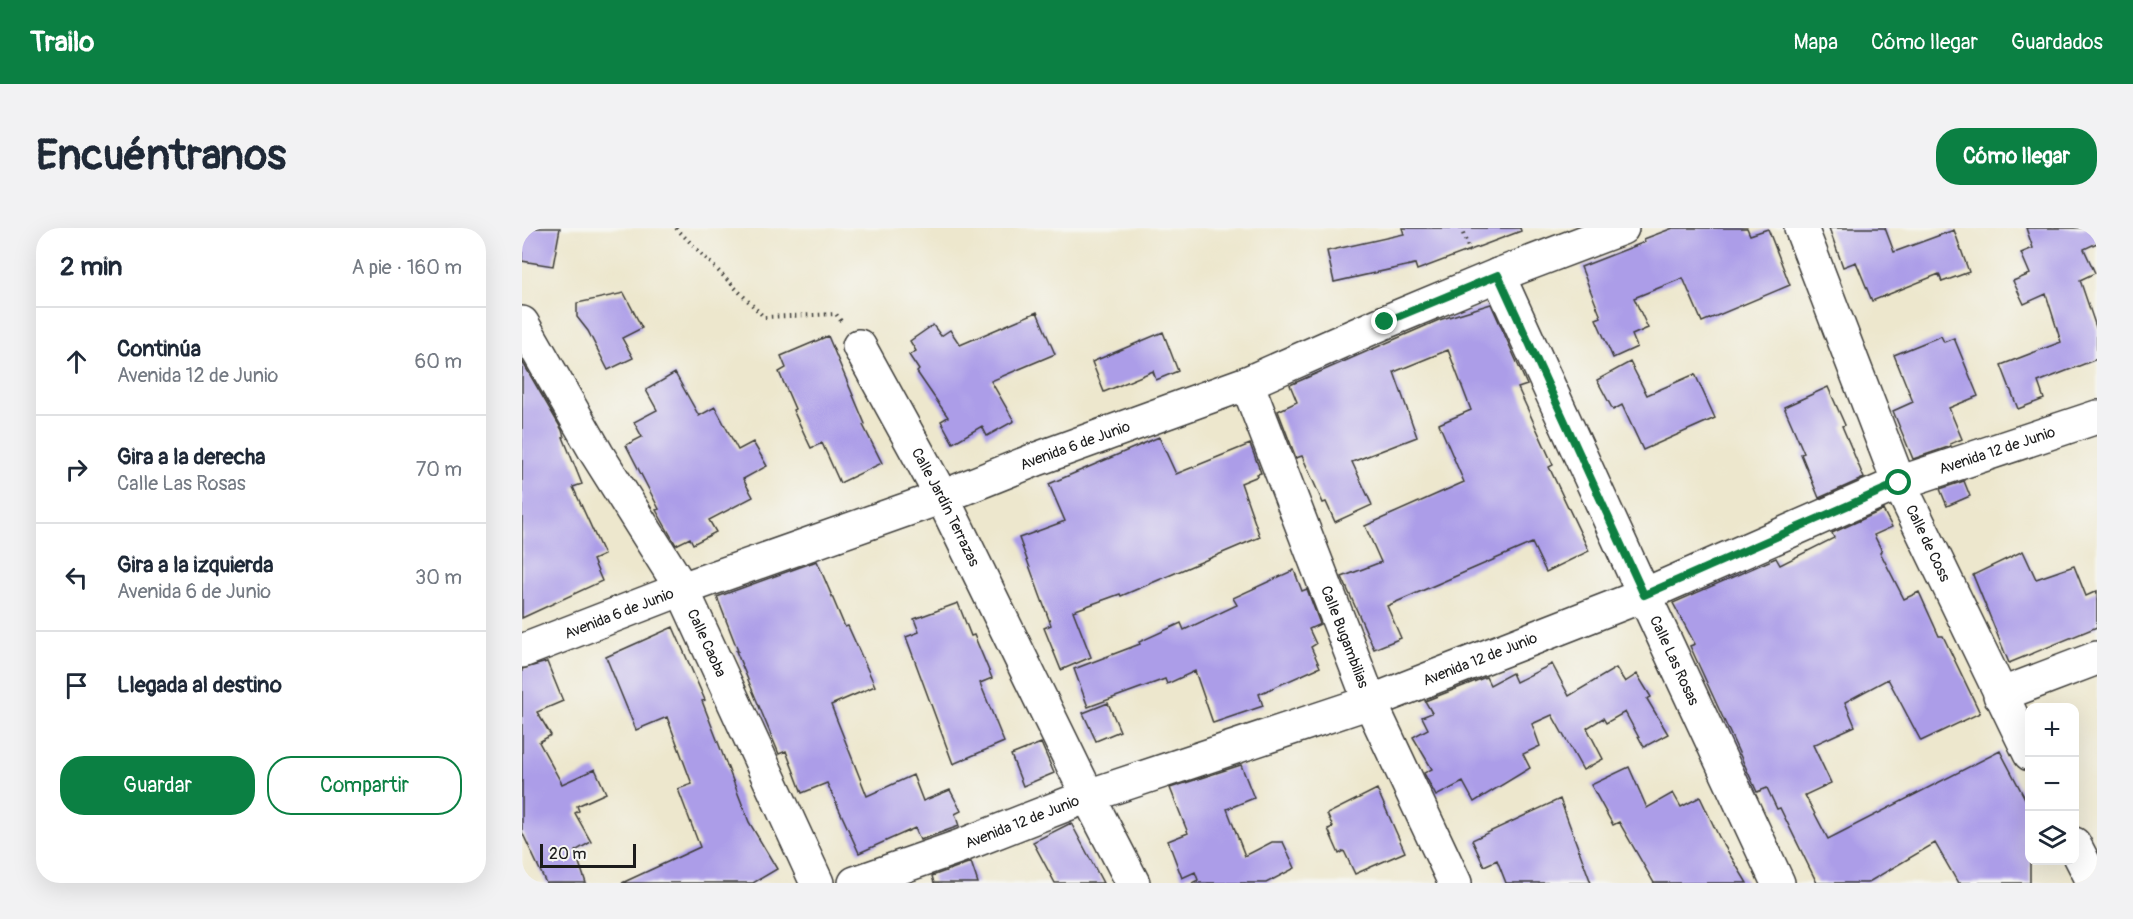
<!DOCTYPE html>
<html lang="es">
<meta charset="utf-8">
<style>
body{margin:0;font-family:Pangolin,sans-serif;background:#f2f2f3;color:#1f2937}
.controls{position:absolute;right:18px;bottom:18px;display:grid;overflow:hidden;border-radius:12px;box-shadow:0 6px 24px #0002}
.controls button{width:54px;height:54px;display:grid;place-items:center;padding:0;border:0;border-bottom:2px solid #e0e1e3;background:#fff;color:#1f2937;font:30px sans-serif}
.scale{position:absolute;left:18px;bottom:15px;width:96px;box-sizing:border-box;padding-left:6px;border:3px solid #1c1c1c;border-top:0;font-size:16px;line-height:21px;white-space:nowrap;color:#1c1c1c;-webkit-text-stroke:4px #f6f6f2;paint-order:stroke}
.stop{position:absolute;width:18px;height:18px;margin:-14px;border:4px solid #0b8043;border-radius:50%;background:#fff}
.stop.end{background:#0b8043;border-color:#fff;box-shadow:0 2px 6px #0008}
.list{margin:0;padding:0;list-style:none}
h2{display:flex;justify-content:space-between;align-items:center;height:78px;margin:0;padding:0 24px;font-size:26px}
h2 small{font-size:20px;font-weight:400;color:#747a83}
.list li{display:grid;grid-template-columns:39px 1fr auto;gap:18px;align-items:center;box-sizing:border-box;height:108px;padding:0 24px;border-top:2px solid #e0e1e3}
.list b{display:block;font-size:22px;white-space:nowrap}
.list p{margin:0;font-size:20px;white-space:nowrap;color:#747a83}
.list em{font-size:20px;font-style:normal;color:#747a83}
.actions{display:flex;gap:12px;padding:18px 24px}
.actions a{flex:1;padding:14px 0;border:2px solid #0b8043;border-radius:24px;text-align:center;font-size:21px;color:#0b8043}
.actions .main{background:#0b8043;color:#fff}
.icon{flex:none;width:33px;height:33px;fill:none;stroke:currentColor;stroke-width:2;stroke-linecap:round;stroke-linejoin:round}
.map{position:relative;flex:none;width:1575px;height:655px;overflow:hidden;border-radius:24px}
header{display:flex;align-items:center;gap:36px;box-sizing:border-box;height:84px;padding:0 30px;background:#0b8043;color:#fff}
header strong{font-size:28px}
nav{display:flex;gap:33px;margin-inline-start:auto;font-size:21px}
.intro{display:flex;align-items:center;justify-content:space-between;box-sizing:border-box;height:144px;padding:0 36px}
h1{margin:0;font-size:42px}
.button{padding:15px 27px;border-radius:24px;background:#0b8043;color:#fff;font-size:21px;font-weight:700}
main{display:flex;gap:36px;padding:0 36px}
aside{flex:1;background:#fff;border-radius:24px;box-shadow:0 6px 24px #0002}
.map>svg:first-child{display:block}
</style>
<header>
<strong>Trailo</strong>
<nav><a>Mapa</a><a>Cómo llegar</a><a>Guardados</a></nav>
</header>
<div class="intro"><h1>Encuéntranos</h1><a class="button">Cómo llegar</a></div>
<main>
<aside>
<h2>2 min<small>A pie · 160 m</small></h2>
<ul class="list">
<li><svg class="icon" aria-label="ahead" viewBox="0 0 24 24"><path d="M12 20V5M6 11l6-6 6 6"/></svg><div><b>Continúa</b><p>Avenida 12 de Junio</p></div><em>60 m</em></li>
<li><svg class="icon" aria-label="right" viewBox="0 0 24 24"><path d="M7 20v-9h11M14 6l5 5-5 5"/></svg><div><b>Gira a la derecha</b><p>Calle Las Rosas</p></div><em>70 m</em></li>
<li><svg class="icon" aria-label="left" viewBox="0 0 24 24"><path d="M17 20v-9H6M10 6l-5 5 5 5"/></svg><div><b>Gira a la izquierda</b><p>Avenida 6 de Junio</p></div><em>30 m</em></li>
<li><svg class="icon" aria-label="arrive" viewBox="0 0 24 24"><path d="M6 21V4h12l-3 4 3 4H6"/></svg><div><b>Llegada al destino</b></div></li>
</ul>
<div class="actions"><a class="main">Guardar</a><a>Compartir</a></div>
</aside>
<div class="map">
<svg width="1575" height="655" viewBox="0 0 1575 655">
<rect width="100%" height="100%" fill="#f6f6f2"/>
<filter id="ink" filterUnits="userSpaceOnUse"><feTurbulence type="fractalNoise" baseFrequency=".0167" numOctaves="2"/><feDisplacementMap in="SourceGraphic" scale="12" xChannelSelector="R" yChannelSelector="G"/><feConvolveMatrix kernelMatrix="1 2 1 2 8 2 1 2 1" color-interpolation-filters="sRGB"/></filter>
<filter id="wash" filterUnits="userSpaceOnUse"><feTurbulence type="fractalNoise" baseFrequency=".008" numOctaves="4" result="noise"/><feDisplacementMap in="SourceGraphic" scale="24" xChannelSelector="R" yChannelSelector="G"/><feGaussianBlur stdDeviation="1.35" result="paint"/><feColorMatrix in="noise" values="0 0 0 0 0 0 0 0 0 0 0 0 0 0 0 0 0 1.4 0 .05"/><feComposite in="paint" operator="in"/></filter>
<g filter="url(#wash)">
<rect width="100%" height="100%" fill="#ede7cd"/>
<g id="blocks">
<path fill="#ac9de8" d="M0,0H38L31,38L0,33Z
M880,0H998L999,3L895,42L893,36L812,54L805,23L882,6Z
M1151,0H1225L1228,7L1246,1L1268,57L1180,94L1161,50L1112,70L1126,100L1110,107L1115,119L1091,130L1074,91L1079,89L1059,39L1123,14L1122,11Z
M1307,0H1363L1372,24L1432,2L1447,44L1420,54L1417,46L1350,73L1334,34L1321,39Z
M1504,0H1575V15L1562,21L1573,45L1558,52L1575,102V131L1516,154L1522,171L1496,181L1479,137L1539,114L1524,66L1502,76L1491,53L1508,46L1499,25L1511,20Z
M102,65L120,100L100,110L111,130L86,142L66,103L55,89V75Z
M969,76L1005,157L996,160L1031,237L1027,239L1067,323L1024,344L1010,315L865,378L879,410L852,421L820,349L859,334L843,298L942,254L917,196L949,182L926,122L872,144L895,209L830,234L850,277L813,294L804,274L801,275L780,228L774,230L756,183L775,174L768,157L917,92Z
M515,84L533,126L469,153L492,193L465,208L460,198L431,215L419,193L426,189L395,144L397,142L387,127L394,123L388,113L411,97L419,108L428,102L438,117Z
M641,104L656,143L634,152L631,143L582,164L570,134Z
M306,108L343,196L341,197L360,235L318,255L300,215L289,220L271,182L273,181L257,144L264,140L259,128Z
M1419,108L1422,114L1432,110L1456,168L1427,180L1440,211L1428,216L1429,218L1391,231L1371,183L1391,174L1372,127Z
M0,133L40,202L42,209H41L60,256L51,259L82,327L71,332L80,353L0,390Z
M1108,134L1125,167L1173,146L1193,190L1121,222L1100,177L1091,182L1075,152Z
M153,145L177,188L193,179L216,222L231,214L245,238L221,251L231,269L187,292L194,304L171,316L168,310L154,317L134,282L137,281L104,217L120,209L112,194L135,182L124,162Z
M1306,159L1323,197L1320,198L1342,250L1297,270L1279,226L1282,225L1262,179Z
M637,209L654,246L728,216L739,245L735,246L736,248L719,255L738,309L599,368L598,366L551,383L569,429L539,442L522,400L529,397L497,310L543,293L527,256Z
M1442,253L1448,268L1425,278L1418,261Z
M1361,282L1370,299L1352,307L1360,323L1358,324L1382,371L1397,364L1417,408H1421L1458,485L1399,513L1366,451L1323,474L1333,498L1291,517L1309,555L1283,567L1306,611L1478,523L1508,580V655H1436L1413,615L1345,655H1295L1258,580L1255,581L1245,560L1235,564L1168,418L1173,416L1151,375L1254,330L1258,337L1312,310L1310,305Z
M1501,323L1514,351L1552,338L1564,368L1575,363V399L1487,435L1451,347Z
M295,333L323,399L326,398L353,458L309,477L345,568L391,547L401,573L428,562L439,583L433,586L437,598L398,612L393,600L337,625L305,555L280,565L264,523L257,526L214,423H216L195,369Z
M772,342L780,363L785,361L798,396L787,401L794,416L789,419L798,439L737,466L741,478L691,495L673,443L645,456L643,451L566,479L552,441L618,416L617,414L659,395L662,402L715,377L711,370Z
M436,375L449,408L452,407L470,450L458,455L482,514L431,536L384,409L397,404L392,391Z
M151,399L183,472L180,473L227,594L255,641L231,655H100L178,619L156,561L170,556L145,489L114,502L84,429Z
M25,434L41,473L15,484L29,507L17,514L40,556L73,541L84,565L55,578L57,583L53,585L69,614L53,623L64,655H24L0,604V441Z
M1030,436L1047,468L1094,440L1103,454L1115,446L1129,469L1125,471L1146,506L1122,519L1103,484L1084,495L1081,490L1065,500L1081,531L1061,542L1030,487L1010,496L1018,518L1001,526L1008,540L952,574L941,554L914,568L902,545L910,541L891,509L906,501L900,489L910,485L903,473L964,449L968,457L990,445L994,454Z
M586,475L598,503L574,513L561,485Z
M519,515L532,545L501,558L489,527Z
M719,537L732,570L705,581L723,628L750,614H761L773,640L744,655H670L676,652L673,644L660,650L646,613L666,605L648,560Z
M1107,539L1125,580L1151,565L1159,579L1178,569L1197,609L1225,655H1132L1097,594L1091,597L1069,557Z
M855,561L883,624L833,646L822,623L817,626L806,601L811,599L805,586Z
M1038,571L1069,655H984L975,632L962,638L950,612Z
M549,595L581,655H533L511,614Z
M449,634L456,655H412L410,648Z"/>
</g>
</g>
<g filter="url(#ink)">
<use href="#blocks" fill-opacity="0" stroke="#3b3a37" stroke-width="1.5"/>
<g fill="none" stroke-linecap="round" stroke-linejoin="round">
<defs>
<g id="minor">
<path id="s1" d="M1279,0L1377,255L1508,526"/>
<path id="s2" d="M976,47L1122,367L1256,655"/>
<path id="s3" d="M0,95L75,226L160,361L295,655"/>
<path id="s4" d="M337,118L420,269L566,568L611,655"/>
<path id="s5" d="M725,155L848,474L933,655"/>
<path id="s6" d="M0,423L160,361L420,269L515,231L725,155L863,94L976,47L1100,0"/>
<path d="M1478,467L1575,430"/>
<path d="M1552,616L1572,655"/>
<path id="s7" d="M333,655L436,619L566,568L848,474L1122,367L1377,255L1575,189"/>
</g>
</defs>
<use href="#minor" stroke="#3b3a37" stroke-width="36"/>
<path stroke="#3b3a37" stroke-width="4" stroke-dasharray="1.5 4.5" stroke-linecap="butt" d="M154,0L242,89L314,86L319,93
M939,0L948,25"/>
<use href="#minor" stroke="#fff" stroke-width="33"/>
</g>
</g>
<g fill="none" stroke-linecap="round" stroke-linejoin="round" filter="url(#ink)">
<path stroke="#0b8043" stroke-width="8" d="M863,94L976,47L1122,367L1377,255"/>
</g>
<g text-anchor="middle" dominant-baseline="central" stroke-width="6" stroke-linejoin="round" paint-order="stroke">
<g font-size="15" fill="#1c1c1c" stroke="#f6f6f2">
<text stroke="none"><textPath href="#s6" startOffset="590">Avenida 6 de Junio</textPath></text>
<text stroke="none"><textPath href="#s7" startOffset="1222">Avenida 12 de Junio</textPath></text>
<text stroke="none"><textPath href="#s4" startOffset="183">Calle Jardín Terrazas</textPath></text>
<text stroke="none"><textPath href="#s1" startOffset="340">Calle de Coss</textPath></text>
<text stroke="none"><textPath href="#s6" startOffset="104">Avenida 6 de Junio</textPath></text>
<text stroke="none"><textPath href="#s5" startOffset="272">Calle Bugambilias</textPath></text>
<text stroke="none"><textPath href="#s3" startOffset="370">Calle Caoba</textPath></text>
<text stroke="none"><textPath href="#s7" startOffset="664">Avenida 12 de Junio</textPath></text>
<text stroke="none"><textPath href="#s2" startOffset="424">Calle Las Rosas</textPath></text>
<text stroke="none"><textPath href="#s7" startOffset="178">Avenida 12 de Junio</textPath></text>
</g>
</g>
</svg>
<div class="controls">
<button>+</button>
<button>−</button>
<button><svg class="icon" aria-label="layers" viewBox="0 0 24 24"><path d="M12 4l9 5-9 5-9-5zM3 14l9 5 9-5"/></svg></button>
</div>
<div class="scale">20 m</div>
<div class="stop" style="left:1377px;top:255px"></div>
<div class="stop end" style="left:863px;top:94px"></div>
</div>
</main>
